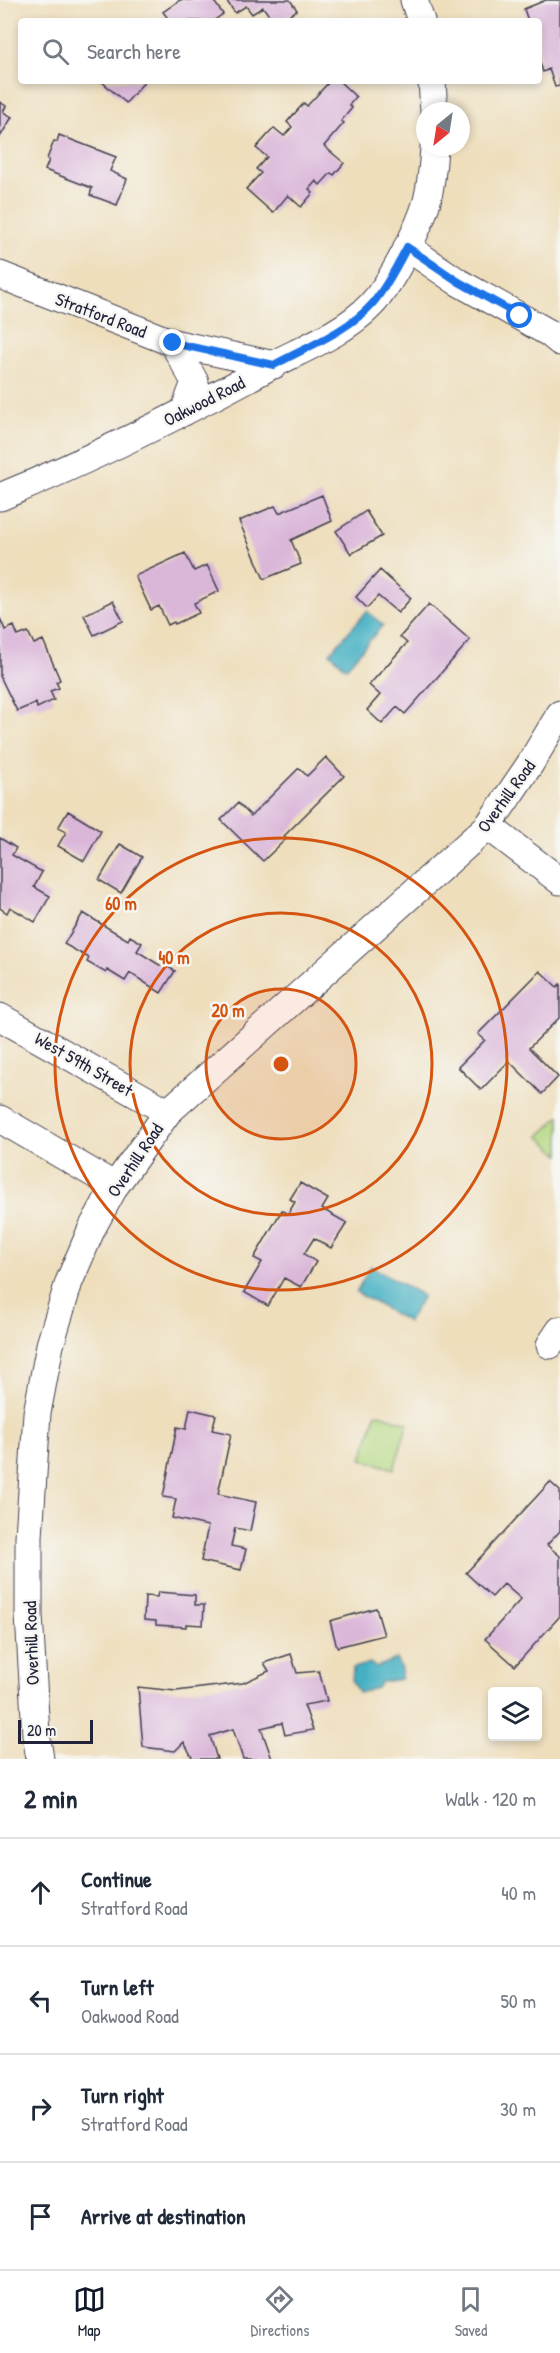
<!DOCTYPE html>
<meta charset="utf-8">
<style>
body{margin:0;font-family:"Patrick Hand",sans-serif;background:#f2f2f3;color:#1f2937}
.controls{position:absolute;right:18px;bottom:18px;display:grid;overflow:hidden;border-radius:6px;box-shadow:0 3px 9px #0003}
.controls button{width:54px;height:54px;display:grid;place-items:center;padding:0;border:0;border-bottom:2px solid #e0e1e3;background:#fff;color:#1f2937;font:30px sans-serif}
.compass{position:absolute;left:416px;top:102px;width:54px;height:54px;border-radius:50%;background:#fff;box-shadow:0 3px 9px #0003;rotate:210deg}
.scale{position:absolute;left:18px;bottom:15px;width:75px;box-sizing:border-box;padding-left:6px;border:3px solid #22223b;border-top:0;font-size:16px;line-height:21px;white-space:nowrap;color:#22223b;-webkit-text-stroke:4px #f6f6f2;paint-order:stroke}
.stop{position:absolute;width:18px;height:18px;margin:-14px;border:4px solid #1a73e8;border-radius:50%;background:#fff}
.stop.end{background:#1a73e8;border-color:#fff;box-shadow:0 2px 6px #0008}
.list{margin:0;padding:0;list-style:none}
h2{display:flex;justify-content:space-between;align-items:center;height:78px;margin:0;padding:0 24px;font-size:26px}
h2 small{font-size:20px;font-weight:400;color:#747a83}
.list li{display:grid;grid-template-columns:39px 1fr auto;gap:18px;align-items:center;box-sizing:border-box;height:108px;padding:0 24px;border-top:2px solid #e0e1e3}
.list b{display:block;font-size:22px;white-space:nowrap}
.list p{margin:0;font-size:20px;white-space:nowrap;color:#747a83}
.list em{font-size:20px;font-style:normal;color:#747a83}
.icon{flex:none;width:33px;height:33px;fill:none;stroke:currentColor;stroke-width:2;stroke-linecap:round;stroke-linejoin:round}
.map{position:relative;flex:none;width:560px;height:1759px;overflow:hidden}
.search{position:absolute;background:#fff;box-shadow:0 3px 9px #0003;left:18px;right:18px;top:18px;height:66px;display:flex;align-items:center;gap:15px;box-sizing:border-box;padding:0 21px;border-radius:6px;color:#747a83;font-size:22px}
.sheet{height:510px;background:#fff}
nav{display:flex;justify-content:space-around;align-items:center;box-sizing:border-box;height:84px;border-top:2px solid #e0e1e3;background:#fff;font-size:16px;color:#747a83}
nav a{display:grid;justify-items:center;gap:3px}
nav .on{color:#111827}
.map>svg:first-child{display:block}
</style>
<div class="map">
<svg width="560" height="1759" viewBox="0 0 560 1759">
<rect width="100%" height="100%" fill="#f6f6f2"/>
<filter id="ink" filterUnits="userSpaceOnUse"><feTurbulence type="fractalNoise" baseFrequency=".0167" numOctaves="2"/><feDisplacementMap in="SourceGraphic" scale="12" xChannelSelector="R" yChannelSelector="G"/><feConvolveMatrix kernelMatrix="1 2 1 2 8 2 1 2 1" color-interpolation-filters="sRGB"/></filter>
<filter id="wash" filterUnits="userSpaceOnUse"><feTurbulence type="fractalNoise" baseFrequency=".008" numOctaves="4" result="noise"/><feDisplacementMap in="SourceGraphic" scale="24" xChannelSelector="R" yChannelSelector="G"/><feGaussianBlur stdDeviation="1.35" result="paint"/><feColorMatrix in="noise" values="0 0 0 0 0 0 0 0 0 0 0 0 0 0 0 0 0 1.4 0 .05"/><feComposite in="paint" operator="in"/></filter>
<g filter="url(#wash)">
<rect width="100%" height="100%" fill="#eedebc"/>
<path fill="#b4d881" stroke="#6b7d5e" stroke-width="1.5" d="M560,1116V1155L539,1136Z
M376,1413L408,1423L394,1469L362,1459Z"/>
<path fill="#45b0c3" stroke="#34697f" stroke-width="1.5" d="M367,611L383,625L346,668L330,653Z
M371,1266L423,1296L408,1322L356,1292Z
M396,1659L401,1669V1679L381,1682L377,1688L358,1693L352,1681L353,1668L370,1663L376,1667Z"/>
<g id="blocks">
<path fill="#dab6d9" d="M180,0H213L223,14L213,21H170L163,12Z
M226,0H290L297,10L281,21H273L263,7L252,14L246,6L235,13Z
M546,0H560V86L555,87L549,69L543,72L539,60V21H528L524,9Z
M101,81H145L126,103Z
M330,81H339L356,97L349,105L352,108L341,121L344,123L324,146L344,163L334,175L331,173L320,185L316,181L309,189L313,193L301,207L288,195L273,213L246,189L261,173L256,169L267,157L256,148L274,128L284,136L292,127L287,122L304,103L307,106Z
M0,102L6,106L3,112L12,117L0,137Z
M59,135L116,157L110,171L127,179L117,205L90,195L92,188L45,170L49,160L47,159L54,141L57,142Z
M322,495L332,521L291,540L301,564L264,579L239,521L275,506L279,513Z
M366,511L382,536L351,554L336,531Z
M185,553L194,571L207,565L219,591L194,603L199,613L175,624L174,622L168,625L159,606L151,610L135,576Z
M380,570L411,598L398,613L378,596L367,608L356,597Z
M113,601L123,621L94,635L84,615Z
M429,604L470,640L405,714L397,707L382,724L367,710L380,695L369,685L407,643L400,637Z
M0,618L5,630L14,626L18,636L28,632L34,644L43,640L60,680L56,682L59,688L50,691L54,700L37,708L36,703L17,711L0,676Z
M326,757L344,776L284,836L286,839L263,861L221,820L238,803L251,816L299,768L307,776Z
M68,811L101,831L84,861L58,846L66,832L58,828Z
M0,838L16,848L12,855L42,872L34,887L50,896L35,922L10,907L7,913L0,908Z
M120,844L142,857L121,893L99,880Z
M83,913L128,940L130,936L142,943L137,951L161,966L163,964L175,971L161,993L130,973L125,981L107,970L106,973L87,962L89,958L64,944Z
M540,971L557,987L560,984V1017L529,1048L558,1077L542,1094L509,1061L481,1090L458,1067L485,1040L478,1034Z
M300,1183L328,1199L322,1209L347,1223L331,1248L314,1238L304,1254L316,1262L301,1287L284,1278L268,1306L244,1292L262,1262L254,1258L282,1210L288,1214L295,1202L290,1199Z
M190,1409L216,1415L212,1430L231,1434L218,1494L256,1502L250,1531L235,1528L231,1546L246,1549L241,1570L201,1561L208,1526L172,1518L176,1499L163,1497L177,1427L186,1429Z
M550,1482L560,1491V1531L547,1545L560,1556V1616L515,1666L485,1639L521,1599L504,1584L492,1597L466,1573Z
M158,1592L195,1595V1605H204L203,1625L186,1624V1627L156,1625V1621L144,1620L145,1596L157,1597Z
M376,1608L384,1635L337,1647L330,1621Z
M291,1654L297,1673L319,1671L327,1701L304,1705L313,1730L285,1735L282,1723L261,1728L272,1759H243L233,1729L210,1736L217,1759H193L184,1742L175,1751L143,1747L138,1687L176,1691L243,1683L269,1671L264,1663Z"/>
</g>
</g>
<g filter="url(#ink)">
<use href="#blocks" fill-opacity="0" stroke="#413e4e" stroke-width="1.5"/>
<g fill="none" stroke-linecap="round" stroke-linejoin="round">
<defs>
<path id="minor" d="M414,0L421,21
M432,81L434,111
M407,247L458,282L549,333L560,342
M0,275L173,343L274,365
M173,343L195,382L184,412
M0,497C94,458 185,413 274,364C307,347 345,332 371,305C391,284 419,229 427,201C431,184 433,165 434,147
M488,826L560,881
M0,1017L168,1112
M0,1119L115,1186
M550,1345L560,1330
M40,1759L36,1734L29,1615V1537L37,1413L50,1345L69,1282L92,1228L115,1186L168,1112L488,826L530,764L560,714"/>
</defs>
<use href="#minor" stroke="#413e4e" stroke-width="29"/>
<use href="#minor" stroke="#fff" stroke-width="27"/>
</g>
</g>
<g fill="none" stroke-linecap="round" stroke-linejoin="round" filter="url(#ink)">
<path stroke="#1a73e8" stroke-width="8" d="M173,343L274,365C305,348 350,330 373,303C387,286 397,266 407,247L459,282L520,316"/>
</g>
<circle cx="281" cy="1064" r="75" fill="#d45411" fill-opacity=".12"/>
<g fill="none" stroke="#d45411" stroke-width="3">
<circle cx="281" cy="1064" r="75"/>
<circle cx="281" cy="1064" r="151"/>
<circle cx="281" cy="1064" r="226"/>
</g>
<g text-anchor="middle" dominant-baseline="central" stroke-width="5" stroke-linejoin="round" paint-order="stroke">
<g font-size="18" fill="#22223b" stroke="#f6f6f2">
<text transform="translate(101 315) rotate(21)">Stratford Road</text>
<text transform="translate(204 401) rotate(-27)">Oakwood Road</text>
<text transform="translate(506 796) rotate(-54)">Overhill Road</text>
<text transform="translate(84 1064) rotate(30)">West 59th Street</text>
<text transform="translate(135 1160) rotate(-56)">Overhill Road</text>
<text transform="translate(31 1643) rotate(-92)">Overhill Road</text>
</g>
</g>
<circle cx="281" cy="1064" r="9" fill="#d45411" stroke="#f6f6f2" stroke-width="3"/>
<g font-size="18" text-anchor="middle" font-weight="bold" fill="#d45411" stroke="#f6f6f2" stroke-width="5" stroke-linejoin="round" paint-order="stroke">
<text x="121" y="910">60 m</text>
<text x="174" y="964">40 m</text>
<text x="228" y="1017">20 m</text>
</g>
</svg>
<div class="controls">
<button><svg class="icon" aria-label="layers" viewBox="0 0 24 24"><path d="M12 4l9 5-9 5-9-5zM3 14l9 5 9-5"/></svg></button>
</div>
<svg class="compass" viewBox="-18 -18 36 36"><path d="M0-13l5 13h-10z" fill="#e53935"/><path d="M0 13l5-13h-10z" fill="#747a83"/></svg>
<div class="scale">20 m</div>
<div class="stop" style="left:520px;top:316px"></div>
<div class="stop end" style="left:173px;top:343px"></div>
<div class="search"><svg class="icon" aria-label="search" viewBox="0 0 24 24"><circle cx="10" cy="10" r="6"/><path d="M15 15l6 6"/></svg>Search here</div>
</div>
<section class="sheet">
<h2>2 min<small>Walk · 120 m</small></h2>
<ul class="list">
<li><svg class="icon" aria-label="ahead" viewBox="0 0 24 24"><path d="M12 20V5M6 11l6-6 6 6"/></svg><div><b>Continue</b><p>Stratford Road</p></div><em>40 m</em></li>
<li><svg class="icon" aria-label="left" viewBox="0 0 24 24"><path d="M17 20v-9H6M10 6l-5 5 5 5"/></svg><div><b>Turn left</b><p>Oakwood Road</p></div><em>50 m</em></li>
<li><svg class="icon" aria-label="right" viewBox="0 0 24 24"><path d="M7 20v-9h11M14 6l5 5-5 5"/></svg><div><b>Turn right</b><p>Stratford Road</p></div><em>30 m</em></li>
<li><svg class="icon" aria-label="arrive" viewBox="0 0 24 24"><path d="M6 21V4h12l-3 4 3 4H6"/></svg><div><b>Arrive at destination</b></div></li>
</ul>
</section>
<nav>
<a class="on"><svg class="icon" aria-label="map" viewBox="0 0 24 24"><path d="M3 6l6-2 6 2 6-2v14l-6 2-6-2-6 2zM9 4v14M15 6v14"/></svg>Map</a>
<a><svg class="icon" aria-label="directions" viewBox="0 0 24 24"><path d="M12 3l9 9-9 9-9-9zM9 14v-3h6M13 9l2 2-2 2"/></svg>Directions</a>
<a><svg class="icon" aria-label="saved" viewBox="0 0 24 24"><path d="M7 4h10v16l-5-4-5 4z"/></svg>Saved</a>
</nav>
